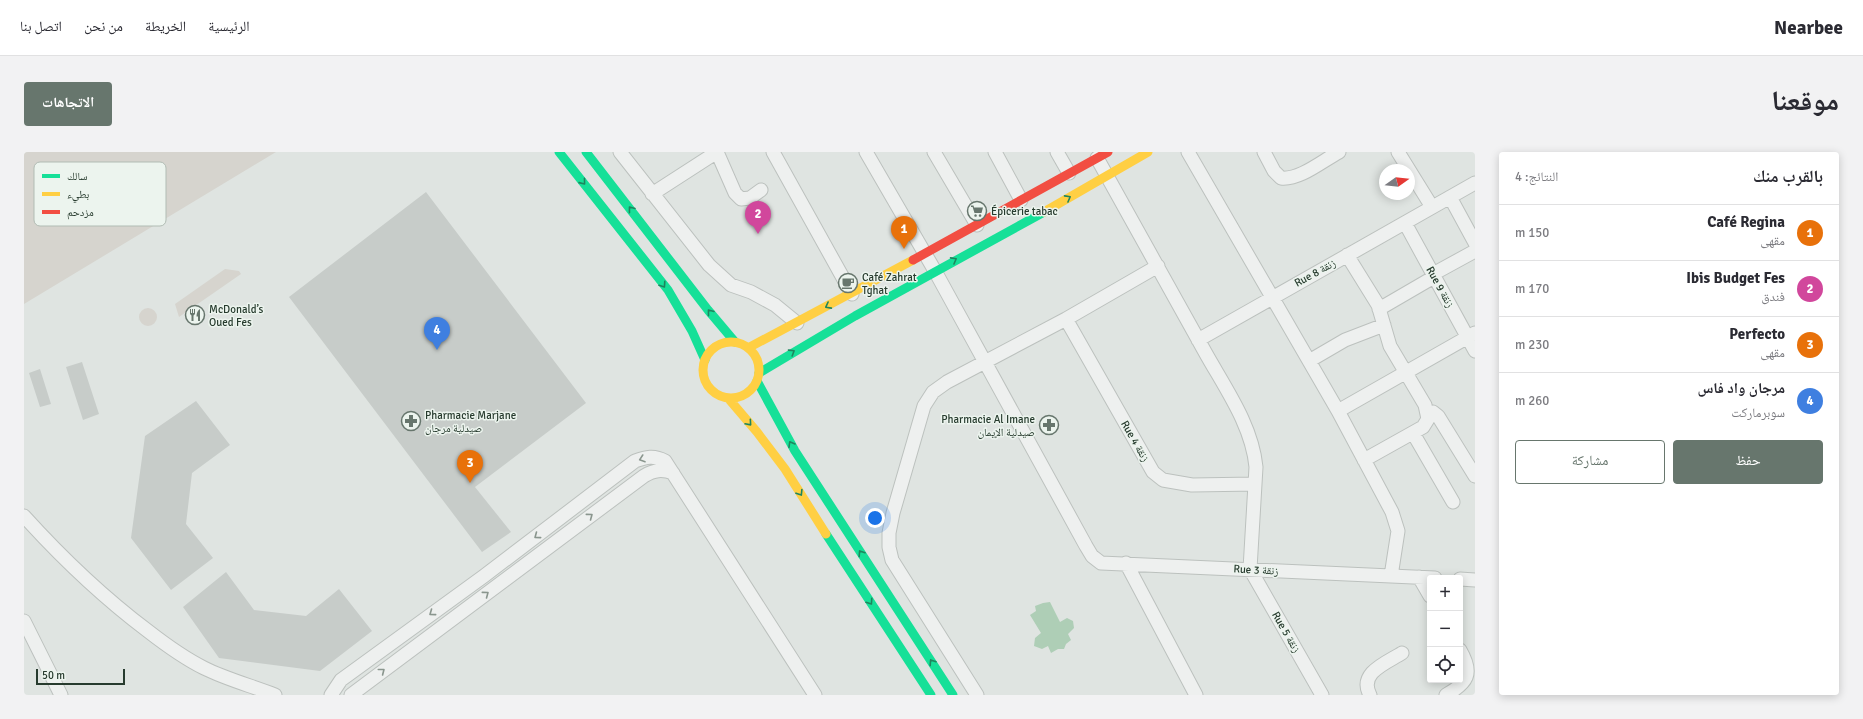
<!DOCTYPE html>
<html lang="ar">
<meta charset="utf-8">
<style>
body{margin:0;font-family:Signika,"Noto Naskh Arabic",sans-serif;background:#f2f2f3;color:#2b2b33;direction:rtl}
.controls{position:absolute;right:12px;bottom:12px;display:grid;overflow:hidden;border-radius:4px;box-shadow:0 2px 10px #0003}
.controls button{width:36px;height:36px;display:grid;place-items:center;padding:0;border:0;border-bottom:1px solid #e1e1e2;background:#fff;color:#2b2b33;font:20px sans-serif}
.compass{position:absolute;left:1355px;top:12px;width:36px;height:36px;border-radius:50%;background:#fff;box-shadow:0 2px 10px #0003;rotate:75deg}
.scale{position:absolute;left:12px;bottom:10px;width:89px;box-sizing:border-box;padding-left:4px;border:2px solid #273b2e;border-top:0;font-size:11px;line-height:14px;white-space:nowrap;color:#273b2e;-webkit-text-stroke:3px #ecf4ee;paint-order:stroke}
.you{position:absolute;left:851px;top:366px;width:14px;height:14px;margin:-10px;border:3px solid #fff;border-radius:50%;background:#1a73e8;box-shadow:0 0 0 6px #1a73e833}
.badge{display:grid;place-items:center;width:26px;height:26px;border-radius:50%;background:#67766d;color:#fff;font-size:13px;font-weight:700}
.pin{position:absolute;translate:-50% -33px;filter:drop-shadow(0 1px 2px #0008)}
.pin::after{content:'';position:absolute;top:21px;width:14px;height:12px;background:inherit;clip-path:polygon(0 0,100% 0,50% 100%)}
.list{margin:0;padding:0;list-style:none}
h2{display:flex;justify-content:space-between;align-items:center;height:52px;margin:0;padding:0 16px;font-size:17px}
h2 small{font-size:13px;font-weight:400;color:#7c7c81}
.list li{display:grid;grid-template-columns:26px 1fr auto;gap:12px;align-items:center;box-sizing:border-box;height:56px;padding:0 16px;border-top:1px solid #e1e1e2}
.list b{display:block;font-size:15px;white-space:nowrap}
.list p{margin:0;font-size:13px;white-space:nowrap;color:#7c7c81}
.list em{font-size:13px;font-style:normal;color:#7c7c81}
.actions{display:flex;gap:8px;padding:12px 16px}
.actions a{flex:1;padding:9px 0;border:1px solid #67766d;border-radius:4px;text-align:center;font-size:14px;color:#67766d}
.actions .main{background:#67766d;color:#fff}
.icon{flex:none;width:22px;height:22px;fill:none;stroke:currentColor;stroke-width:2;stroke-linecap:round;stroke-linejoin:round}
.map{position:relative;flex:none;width:1451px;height:543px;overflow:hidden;direction:ltr;border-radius:4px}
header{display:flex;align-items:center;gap:24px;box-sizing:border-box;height:56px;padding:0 20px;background:#fff;border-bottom:1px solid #e1e1e2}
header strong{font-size:19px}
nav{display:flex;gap:22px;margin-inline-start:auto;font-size:14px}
.intro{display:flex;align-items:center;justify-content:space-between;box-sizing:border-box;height:96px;padding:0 24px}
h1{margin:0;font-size:28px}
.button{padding:10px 18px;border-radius:4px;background:#67766d;color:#fff;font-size:14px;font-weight:700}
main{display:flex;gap:24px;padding:0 24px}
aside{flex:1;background:#fff;border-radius:4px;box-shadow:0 2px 10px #0003}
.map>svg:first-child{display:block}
</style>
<header>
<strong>Nearbee</strong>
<nav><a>الرئيسية</a><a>الخريطة</a><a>من نحن</a><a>اتصل بنا</a></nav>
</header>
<div class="intro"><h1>موقعنا</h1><a class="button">الاتجاهات</a></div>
<main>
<aside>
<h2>بالقرب منك<small>النتائج: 4</small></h2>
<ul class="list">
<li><span class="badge" style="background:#e8710a">1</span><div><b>Café Regina</b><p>مقهى</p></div><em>150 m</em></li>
<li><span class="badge" style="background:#d1479c">2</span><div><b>Ibis Budget Fes</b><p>فندق</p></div><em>170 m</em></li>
<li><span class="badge" style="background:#e8710a">3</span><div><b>Perfecto</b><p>مقهى</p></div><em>230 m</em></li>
<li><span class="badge" style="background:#3f7fe0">4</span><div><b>مرجان واد فاس</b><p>سوبرماركت</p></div><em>260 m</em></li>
</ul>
<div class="actions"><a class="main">حفظ</a><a>مشاركة</a></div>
</aside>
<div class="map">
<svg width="1451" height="543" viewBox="0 0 1451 543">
<rect width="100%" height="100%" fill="#dfe4e1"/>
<path fill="#d6d4ce" d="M0,0H252L0,152Z
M201,117L215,119L217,122L155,165L151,152Z
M115 165a9 9 0 1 1 18 0a9 9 0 1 1-18 0Z"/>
<path fill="#aeceb6" d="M1026,450L1036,470L1043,466L1049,469L1050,476L1044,482L1047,488L1042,492L1040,497H1034L1027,501L1024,494L1018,497L1010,494L1011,486L1017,481L1006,463L1012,459L1011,454L1019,451Z"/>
<path fill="#c7ccc9" d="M402,40L562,251L451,335L487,380L458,400L265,145Z
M58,210L75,262L59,268L42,215Z
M16,217L27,252L16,255L5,221Z
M172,249L206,293L168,321L162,372L189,406L147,438L107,386L121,284Z
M202,420L230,458L282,464L315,437L348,479L296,519L195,506L159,455Z"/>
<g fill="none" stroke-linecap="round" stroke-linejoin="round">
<defs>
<path id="street" d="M596,0L685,113L707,133L727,140L751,153L773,171
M693,0L711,41L717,47L726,46L737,38
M749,0L828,142
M842,0L911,119L1062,394L1068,404L1077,411L1411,426
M910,0L953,73
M971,0L997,48
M1033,0L1045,21
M1164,0L1314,259L1368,360L1374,379L1367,424
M1240,0L1250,19L1257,26C1276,28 1298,9 1315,0
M1374,0L1408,55
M1073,6C1109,71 1145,135 1181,200C1201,236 1228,273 1232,315L1226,417L1298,543
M628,42L693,0
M1426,45L1451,91
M1381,71L1451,199
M1323,103L1354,153L1366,194L1401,253L1404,267L1399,275L1340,308
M1409,122L1451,99
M1355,157L1410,125
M1042,167L1129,320L1139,328L1168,333L1231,332
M1174,188L1451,31
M1285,209L1321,188L1360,173
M1314,259L1451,181
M1404,261L1409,260L1414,264L1451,324
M1389,281L1429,350
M0,364C38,406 79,445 124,479C142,493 160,506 180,516C202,527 228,534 251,543
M1102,411L1172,543
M1395,425L1406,444
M1436,427L1451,428
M0,469L37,543
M307,543L317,528L460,424L611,309C622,305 630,303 641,309L791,543
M327,543L620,324C630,318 638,317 649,321
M953,543L868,408L865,395V381L869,361L900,254L909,240L923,230L1042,167L1134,114
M1346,543C1334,521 1362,511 1378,501
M1422,543C1443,531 1450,522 1436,498"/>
</defs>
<use href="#street" stroke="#bcc1be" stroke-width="15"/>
<use href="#street" stroke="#eef0ef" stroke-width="13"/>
<path stroke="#16e098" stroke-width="9" d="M535,0L644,138L668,179L681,208
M562,0L684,158L711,190
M735,221L831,164L1020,60
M733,229L771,299L929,543
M802,382L907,543"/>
<path stroke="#ffcf43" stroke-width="9" d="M1020,60L1124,0
M679 218a28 28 0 1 1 56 0a28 28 0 1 1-56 0Z
M724,196L889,108
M704,246L733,280L761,317L802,382"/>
<path stroke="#f24e42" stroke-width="9" d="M889,108L1084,0"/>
</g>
<defs><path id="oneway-chevron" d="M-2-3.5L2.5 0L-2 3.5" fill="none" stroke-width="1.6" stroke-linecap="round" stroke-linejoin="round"/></defs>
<g stroke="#1f855e">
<use href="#oneway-chevron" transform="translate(559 30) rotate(51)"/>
<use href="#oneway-chevron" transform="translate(1044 46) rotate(-29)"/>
<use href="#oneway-chevron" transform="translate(607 57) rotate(-128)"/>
<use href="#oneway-chevron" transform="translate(930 108) rotate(-29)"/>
<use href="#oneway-chevron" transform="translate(639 133) rotate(56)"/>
<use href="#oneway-chevron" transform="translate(804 154) rotate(152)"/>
<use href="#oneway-chevron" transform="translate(686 160) rotate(-128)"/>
<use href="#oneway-chevron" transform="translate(768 200) rotate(-32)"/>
<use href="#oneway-chevron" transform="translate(725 271) rotate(49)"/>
<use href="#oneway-chevron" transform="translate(767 292) rotate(-120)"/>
<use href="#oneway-chevron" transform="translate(776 341) rotate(58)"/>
<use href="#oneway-chevron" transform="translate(837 401) rotate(-123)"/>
<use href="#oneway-chevron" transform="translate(846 450) rotate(56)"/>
<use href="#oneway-chevron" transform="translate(908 510) rotate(-123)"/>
</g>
<g stroke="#8a968e">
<use href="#oneway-chevron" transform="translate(618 307) rotate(161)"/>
<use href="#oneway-chevron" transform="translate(566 364) rotate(-37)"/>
<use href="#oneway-chevron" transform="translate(513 384) rotate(143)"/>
<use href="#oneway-chevron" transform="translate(462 442) rotate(-37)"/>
<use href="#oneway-chevron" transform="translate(408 461) rotate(144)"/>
<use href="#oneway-chevron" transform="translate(358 519) rotate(-38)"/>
</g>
<defs>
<symbol id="supermarket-ring" viewBox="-11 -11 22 22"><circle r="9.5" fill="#ecf4ee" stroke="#67766d" stroke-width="1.5"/><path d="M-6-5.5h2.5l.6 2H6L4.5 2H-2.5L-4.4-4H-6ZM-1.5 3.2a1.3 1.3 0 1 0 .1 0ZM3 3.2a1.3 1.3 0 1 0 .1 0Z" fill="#67766d"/></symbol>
<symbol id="cafe-ring" viewBox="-11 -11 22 22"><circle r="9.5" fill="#ecf4ee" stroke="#67766d" stroke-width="1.5"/><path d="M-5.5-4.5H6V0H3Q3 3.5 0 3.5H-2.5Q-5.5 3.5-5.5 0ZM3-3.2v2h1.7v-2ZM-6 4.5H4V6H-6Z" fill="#67766d"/></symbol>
<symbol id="restaurant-ring" viewBox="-11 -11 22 22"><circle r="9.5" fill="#ecf4ee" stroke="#67766d" stroke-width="1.5"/><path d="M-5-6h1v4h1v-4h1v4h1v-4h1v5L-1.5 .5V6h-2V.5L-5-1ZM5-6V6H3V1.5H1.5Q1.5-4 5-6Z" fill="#67766d"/></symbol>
<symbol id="pharmacy-ring" viewBox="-11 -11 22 22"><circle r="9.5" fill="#ecf4ee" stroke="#67766d" stroke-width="1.5"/><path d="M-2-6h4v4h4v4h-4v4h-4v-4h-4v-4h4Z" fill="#67766d"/></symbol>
</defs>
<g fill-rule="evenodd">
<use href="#supermarket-ring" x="942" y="48" width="22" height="22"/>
<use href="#cafe-ring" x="813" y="120" width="22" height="22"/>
<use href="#restaurant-ring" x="160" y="152" width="22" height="22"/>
<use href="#pharmacy-ring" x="376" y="258" width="22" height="22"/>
<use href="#pharmacy-ring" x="1014" y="262" width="22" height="22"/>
</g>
<g text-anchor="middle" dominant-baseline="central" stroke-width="3" stroke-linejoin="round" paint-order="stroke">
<g font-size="11" fill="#273b2e" stroke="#ecf4ee" text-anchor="start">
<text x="967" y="59">Épicerie tabac</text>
<text x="838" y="125">Café Zahrat<tspan x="838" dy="13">Tghat</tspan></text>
<text x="185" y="157">McDonald’s<tspan x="185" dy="13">Oued Fes</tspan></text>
<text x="401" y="263">Pharmacie Marjane<tspan x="401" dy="13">صيدلية مرجان</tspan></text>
<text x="1011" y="267" text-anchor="end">Pharmacie Al Imane<tspan x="1011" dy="13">صيدلية الإيمان</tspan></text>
</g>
<g font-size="11" fill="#273b2e" stroke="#ecf4ee">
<text transform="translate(1291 121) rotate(-29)">Rue 8 زنقة</text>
<text transform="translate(1416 135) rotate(61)">Rue 9 زنقة</text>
<text transform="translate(1111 289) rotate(60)">Rue 4 زنقة</text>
<text transform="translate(1232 418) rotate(3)">Rue 3 زنقة</text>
<text transform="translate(1262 480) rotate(60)">Rue 5 زنقة</text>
</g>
</g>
<rect x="10" y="10" width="132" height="64" rx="6" fill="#ecf4ee" stroke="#b1bcb4" stroke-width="1"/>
<rect x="18" y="22" width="18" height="4" fill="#16e098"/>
<rect x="18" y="40" width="18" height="4" fill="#ffcf43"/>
<rect x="18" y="58" width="18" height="4" fill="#f24e42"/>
<g font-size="11" fill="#273b2e">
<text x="43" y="28">سالك</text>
<text x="43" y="46">بطيء</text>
<text x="43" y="64">مزدحم</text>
</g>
</svg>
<div class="controls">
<button>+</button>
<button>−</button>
<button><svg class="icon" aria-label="locate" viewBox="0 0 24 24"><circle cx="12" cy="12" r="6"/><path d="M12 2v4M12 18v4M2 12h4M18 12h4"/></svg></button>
</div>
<svg class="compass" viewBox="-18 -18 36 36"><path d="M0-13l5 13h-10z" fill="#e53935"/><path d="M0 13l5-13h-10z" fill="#7c7c81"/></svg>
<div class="scale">50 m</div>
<div class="you"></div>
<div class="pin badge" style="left:880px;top:97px;background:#e8710a">1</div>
<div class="pin badge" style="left:734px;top:82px;background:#d1479c">2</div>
<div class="pin badge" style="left:446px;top:331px;background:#e8710a">3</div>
<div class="pin badge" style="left:413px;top:198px;background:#3f7fe0">4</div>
</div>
</main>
